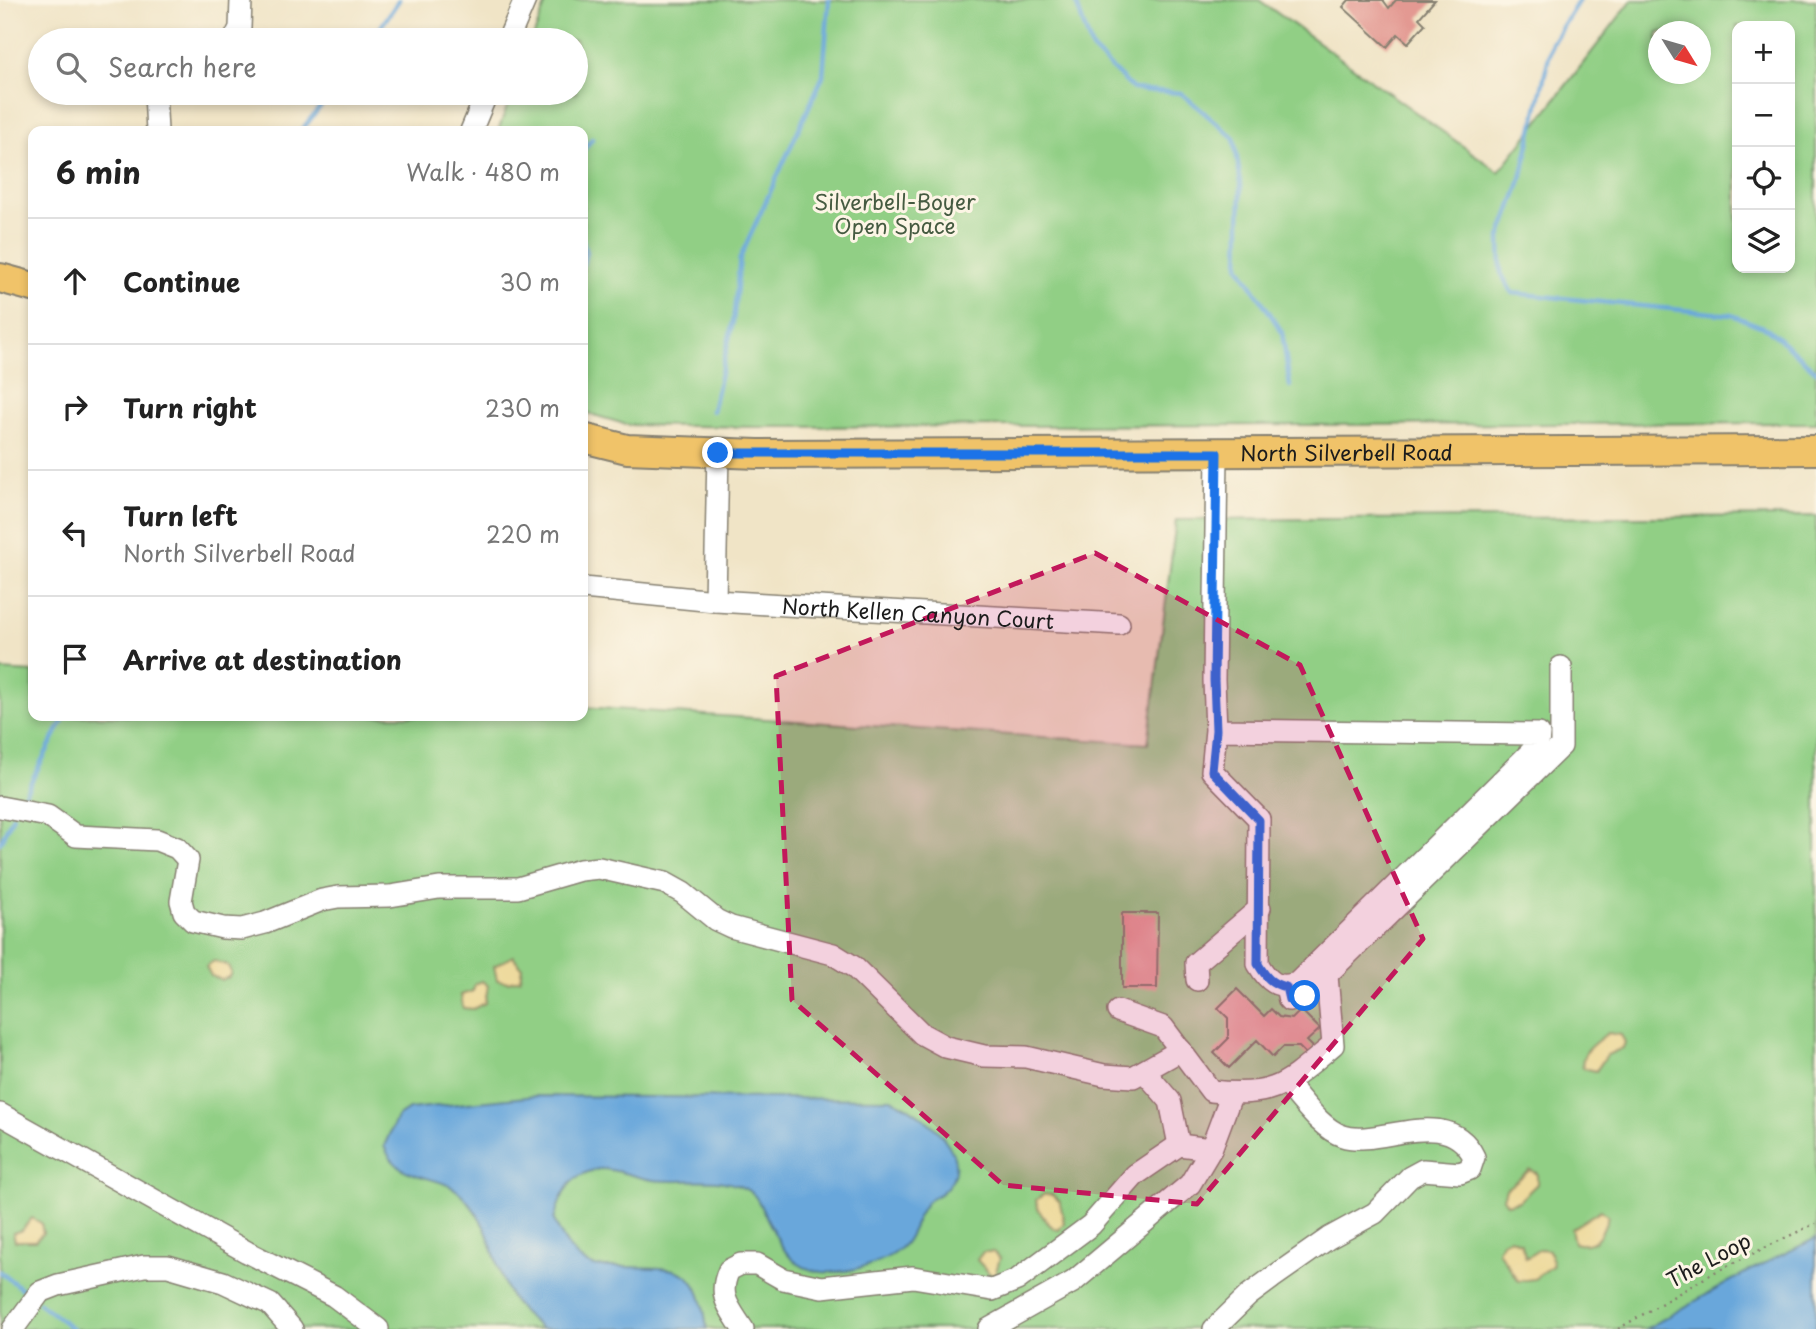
<!DOCTYPE html>
<meta charset="utf-8">
<style>
body{margin:0;font-family:"Playpen Sans",sans-serif;background:#f2f2f2;color:#222}
.controls{position:absolute;right:21px;top:21px;display:grid;overflow:hidden;border-radius:14px;box-shadow:0 4px 10px #0003}
.controls button{width:63px;height:63px;display:grid;place-items:center;padding:0;border:0;border-bottom:2px solid #e0e0e0;background:#fff;color:#222;font:35px sans-serif}
.compass{position:absolute;left:1648px;top:21px;width:63px;height:63px;border-radius:50%;background:#fff;box-shadow:0 4px 10px #0003;rotate:127deg}
.stop{position:absolute;width:21px;height:21px;margin:-16px;border:5px solid #1a73e8;border-radius:50%;background:#fff}
.stop.end{background:#1a73e8;border-color:#fff;box-shadow:0 2px 7px #0008}
.list{margin:0;padding:0;list-style:none}
h2{display:flex;justify-content:space-between;align-items:center;height:91px;margin:0;padding:0 28px;font-size:30px}
h2 small{font-size:23px;font-weight:400;color:#767676}
.list li{display:grid;grid-template-columns:46px 1fr auto;gap:21px;align-items:center;box-sizing:border-box;height:126px;padding:0 28px;border-top:2px solid #e0e0e0}
.list b{display:block;font-size:26px;white-space:nowrap}
.list p{margin:0;font-size:23px;white-space:nowrap;color:#767676}
.list em{font-size:23px;font-style:normal;color:#767676}
.icon{flex:none;width:38px;height:38px;fill:none;stroke:currentColor;stroke-width:2;stroke-linecap:round;stroke-linejoin:round}
.map{position:relative;flex:none;width:1816px;height:1329px;overflow:hidden}
.search{position:absolute;background:#fff;box-shadow:0 4px 10px #0003;left:28px;top:28px;width:560px;height:77px;display:flex;align-items:center;gap:18px;box-sizing:border-box;padding:0 24px;border-radius:38px;color:#767676;font-size:26px}
.panel{position:absolute;background:#fff;box-shadow:0 4px 10px #0003;left:28px;top:126px;width:560px;height:595px;border-radius:14px}
.map>svg:first-child{display:block}
</style>
<div class="map">
<svg width="1816" height="1329" viewBox="0 0 1816 1329">
<rect width="100%" height="100%" fill="#fcf5e5"/>
<filter id="ink" filterUnits="userSpaceOnUse"><feTurbulence type="fractalNoise" baseFrequency=".0143" numOctaves="2"/><feDisplacementMap in="SourceGraphic" scale="14" xChannelSelector="R" yChannelSelector="G"/><feConvolveMatrix kernelMatrix="1 2 1 2 8 2 1 2 1" color-interpolation-filters="sRGB"/></filter>
<filter id="wash" filterUnits="userSpaceOnUse"><feTurbulence type="fractalNoise" baseFrequency=".00686" numOctaves="4" result="noise"/><feDisplacementMap in="SourceGraphic" scale="28" xChannelSelector="R" yChannelSelector="G"/><feGaussianBlur stdDeviation="1.57" result="paint"/><feColorMatrix in="noise" values="0 0 0 0 0 0 0 0 0 0 0 0 0 0 0 0 0 1.4 0 .05"/><feComposite in="paint" operator="in"/></filter>
<g filter="url(#wash)">
<rect width="100%" height="100%" fill="#f0e4c6"/>
<path fill="#91cf85" stroke="#567650" stroke-width="2" fill-rule="evenodd" d="M547,0H1259L1499,172L1632,0H1816V423L755,427L628,425L583,412V131H498L512,93H576V40H532ZM1737,26H1790V268H1737ZM1658,32H1700V74H1658Z
M1816,516V1329H0V670L33,672V716H583V707L1148,744L1176,520Z"/>
<path fill="#eeda9e" stroke="#857b5d" stroke-width="2" d="M513,956L522,967L520,979L508,982L497,980L494,966Z
M214,961L227,965L231,972L229,977L222,980L211,976L206,966Z
M482,981L488,986L485,1003L473,1009L463,1008L461,995L473,991L475,984Z
M1608,1033L1621,1035L1625,1042L1623,1048L1607,1055L1596,1071L1583,1068C1579,1052 1596,1042 1608,1033Z
M1530,1170L1537,1173V1184L1519,1201L1507,1204L1503,1198L1506,1189Z
M1044,1194L1053,1195L1060,1202L1064,1223L1059,1230C1049,1228 1037,1211 1036,1200Z
M1601,1210L1608,1216C1603,1234 1595,1249 1574,1243L1571,1229Z
M32,1218L41,1223L43,1233L35,1241H15L13,1233L22,1230Z
M1510,1238L1521,1243L1526,1258L1540,1249L1549,1250L1553,1265L1534,1279L1518,1281L1498,1251L1502,1242Z
M983,1252H993L1000,1258L995,1275L989,1273L977,1260Z"/>
<path fill="#69a7db" stroke="#42627c" stroke-width="2" d="M536,1096L891,1099C922,1111 982,1158 942,1192C938,1196 932,1197 928,1201C917,1212 915,1230 905,1243C889,1263 847,1274 822,1272C786,1268 779,1240 763,1211C760,1205 757,1197 752,1193C724,1173 685,1184 653,1180C636,1178 618,1169 601,1169C594,1169 582,1174 576,1178C564,1187 558,1205 554,1220C561,1236 572,1258 591,1265C600,1268 614,1267 623,1267C682,1268 699,1264 707,1329H542C530,1319 516,1308 509,1294C490,1256 495,1231 463,1196C438,1170 400,1186 384,1146L397,1117L409,1109Z
M1816,1238V1329H1646L1745,1273Z"/>
<g fill="none" stroke-linecap="round" stroke-linejoin="round">
<path stroke="#69a7db" stroke-width="4.5" d="M1075,0L1092,49L1133,89L1181,93L1234,138L1241,184L1239,266L1282,332L1290,386
M1579,0L1552,43L1520,183L1500,238L1501,273L1512,293L1732,315L1768,329L1816,371
M372,40L399,0
M301,131L331,93
M583,150L592,139
M583,241L586,252L583,264
M712,411L733,322L740,258L823,76L829,0
M19,805L65,716
M0,843L13,816
M0,1272L30,1295
M39,1303L73,1329"/>
</g>
<g id="blocks">
<path fill="#e39992" d="M1349,0H1383L1389,8L1396,0H1435L1419,18L1425,24L1408,43L1398,34L1387,47L1343,7Z
M1122,913H1158L1157,988H1122Z
M1237,989L1264,1016L1271,1009L1279,1017L1292,1019L1301,1010L1320,1029L1307,1041L1315,1049L1308,1056L1299,1047H1283L1273,1057L1257,1040L1229,1068L1214,1053L1228,1039V1018L1218,1008Z"/>
</g>
</g>
<g filter="url(#ink)">
<use href="#blocks" fill-opacity="0" stroke="#868071" stroke-width="2"/>
<g fill="none" stroke-linecap="round" stroke-linejoin="round">
<defs>
<g id="minor">
<path d="M234,40L240,28L241,0"/>
<path d="M508,40L525,0"/>
<path d="M155,93L157,131"/>
<path d="M471,131L487,93"/>
<path id="s1" d="M583,588L715,601L1119,624"/>
<path d="M715,601L718,452"/>
<path d="M1216,730L1539,734L1538,745L1297,983C1277,990 1268,981 1258,964L1259,819L1212,771L1216,730L1214,680L1217,453"/>
<path d="M0,807L48,816L76,836L157,840L177,848L188,860L181,901L184,912L193,921L223,928L242,929L265,923L322,900L338,897L390,896L439,888H518L580,870L599,868L665,883L683,893L716,920L731,927L833,954L854,967L922,1034L946,1047L984,1056L1026,1057L1104,1075L1133,1077L1181,1050"/>
<path d="M1197,980L1196,963L1260,908"/>
<path d="M1286,987L1289,1000L1305,996L1561,746V667"/>
<path d="M1118,1011L1163,1027L1211,1091C1276,1098 1285,1085 1333,1045L1327,976"/>
<path d="M1144,1071L1170,1101L1179,1145"/>
<path d="M0,1114L247,1252L334,1296L378,1329"/>
<path d="M13,1329L40,1292L58,1285L144,1266H168L223,1282L270,1304L292,1329"/>
<path d="M743,1329C729,1307 717,1296 729,1270L741,1264H757L783,1279L822,1287L913,1277L992,1290L1017,1280L1091,1225L1135,1175L1179,1145L1211,1149"/>
<path d="M989,1329L1073,1282L1190,1184L1211,1149L1232,1093"/>
<path d="M1214,1329L1249,1295L1272,1278L1329,1238L1375,1213L1410,1177L1423,1170L1460,1173L1470,1169L1474,1157C1448,1103 1379,1148 1343,1136C1321,1129 1302,1100 1287,1084"/>
</g>
<g id="major">
<path d="M0,278L33,287"/>
<path id="s2" d="M583,438L627,449L758,454L1816,450"/>
</g>
</defs>
<use href="#minor" stroke="#868071" stroke-width="24"/>
<use href="#major" stroke="#868071" stroke-width="32"/>
<path stroke="#868071" stroke-width="2.5" stroke-dasharray="2 5" stroke-linecap="butt" d="M1618,1329L1715,1272L1816,1223"/>
<use href="#minor" stroke="#fff" stroke-width="21"/>
<use href="#major" stroke="#f0c369" stroke-width="28"/>
</g>
</g>
<g fill="none" stroke-linecap="round" stroke-linejoin="round" filter="url(#ink)">
<path stroke="#1a73e8" stroke-width="9" d="M718,453H1217L1214,680L1216,730L1212,771L1259,820L1258,964C1266,977 1271,984 1286,987L1289,1000L1305,996"/>
</g>
<path fill="#c2185b" fill-opacity="0.2" stroke="#c2185b" stroke-width="5" stroke-dasharray="14 9" stroke-linejoin="round" d="M1095,553L1300,665L1423,939L1197,1204L1003,1185L792,1000L776,676Z"/>
<g text-anchor="middle" dominant-baseline="central" stroke-width="6" stroke-linejoin="round" paint-order="stroke">
<g font-size="21" fill="#455b41" stroke="#fcf5e5">
<text x="895" y="201">Silverbell-Boyer<tspan x="895" dy="24">Open Space</tspan></text>
</g>
<g font-size="21" fill="#1c1c1c" stroke="#fcf5e5">
<text stroke="none"><textPath href="#s2" startOffset="765">North Silverbell Road</textPath></text>
<text stroke="none"><textPath href="#s1" startOffset="336">North Kellen Canyon Court</textPath></text>
<text transform="translate(1708 1259) rotate(-28)">The Loop</text>
</g>
</g>
</svg>
<div class="controls">
<button>+</button>
<button>−</button>
<button><svg class="icon" aria-label="locate" viewBox="0 0 24 24"><circle cx="12" cy="12" r="6"/><path d="M12 2v4M12 18v4M2 12h4M18 12h4"/></svg></button>
<button><svg class="icon" aria-label="layers" viewBox="0 0 24 24"><path d="M12 4l9 5-9 5-9-5zM3 14l9 5 9-5"/></svg></button>
</div>
<svg class="compass" viewBox="-18 -18 36 36"><path d="M0-13l5 13h-10z" fill="#e53935"/><path d="M0 13l5-13h-10z" fill="#767676"/></svg>
<div class="stop" style="left:1305px;top:996px"></div>
<div class="stop end" style="left:718px;top:453px"></div>
<div class="search"><svg class="icon" aria-label="search" viewBox="0 0 24 24"><circle cx="10" cy="10" r="6"/><path d="M15 15l6 6"/></svg>Search here</div>
<section class="panel">
<h2>6 min<small>Walk · 480 m</small></h2>
<ul class="list">
<li><svg class="icon" aria-label="ahead" viewBox="0 0 24 24"><path d="M12 20V5M6 11l6-6 6 6"/></svg><div><b>Continue</b></div><em>30 m</em></li>
<li><svg class="icon" aria-label="right" viewBox="0 0 24 24"><path d="M7 20v-9h11M14 6l5 5-5 5"/></svg><div><b>Turn right</b></div><em>230 m</em></li>
<li><svg class="icon" aria-label="left" viewBox="0 0 24 24"><path d="M17 20v-9H6M10 6l-5 5 5 5"/></svg><div><b>Turn left</b><p>North Silverbell Road</p></div><em>220 m</em></li>
<li><svg class="icon" aria-label="arrive" viewBox="0 0 24 24"><path d="M6 21V4h12l-3 4 3 4H6"/></svg><div><b>Arrive at destination</b></div></li>
</ul>
</section>
</div>
